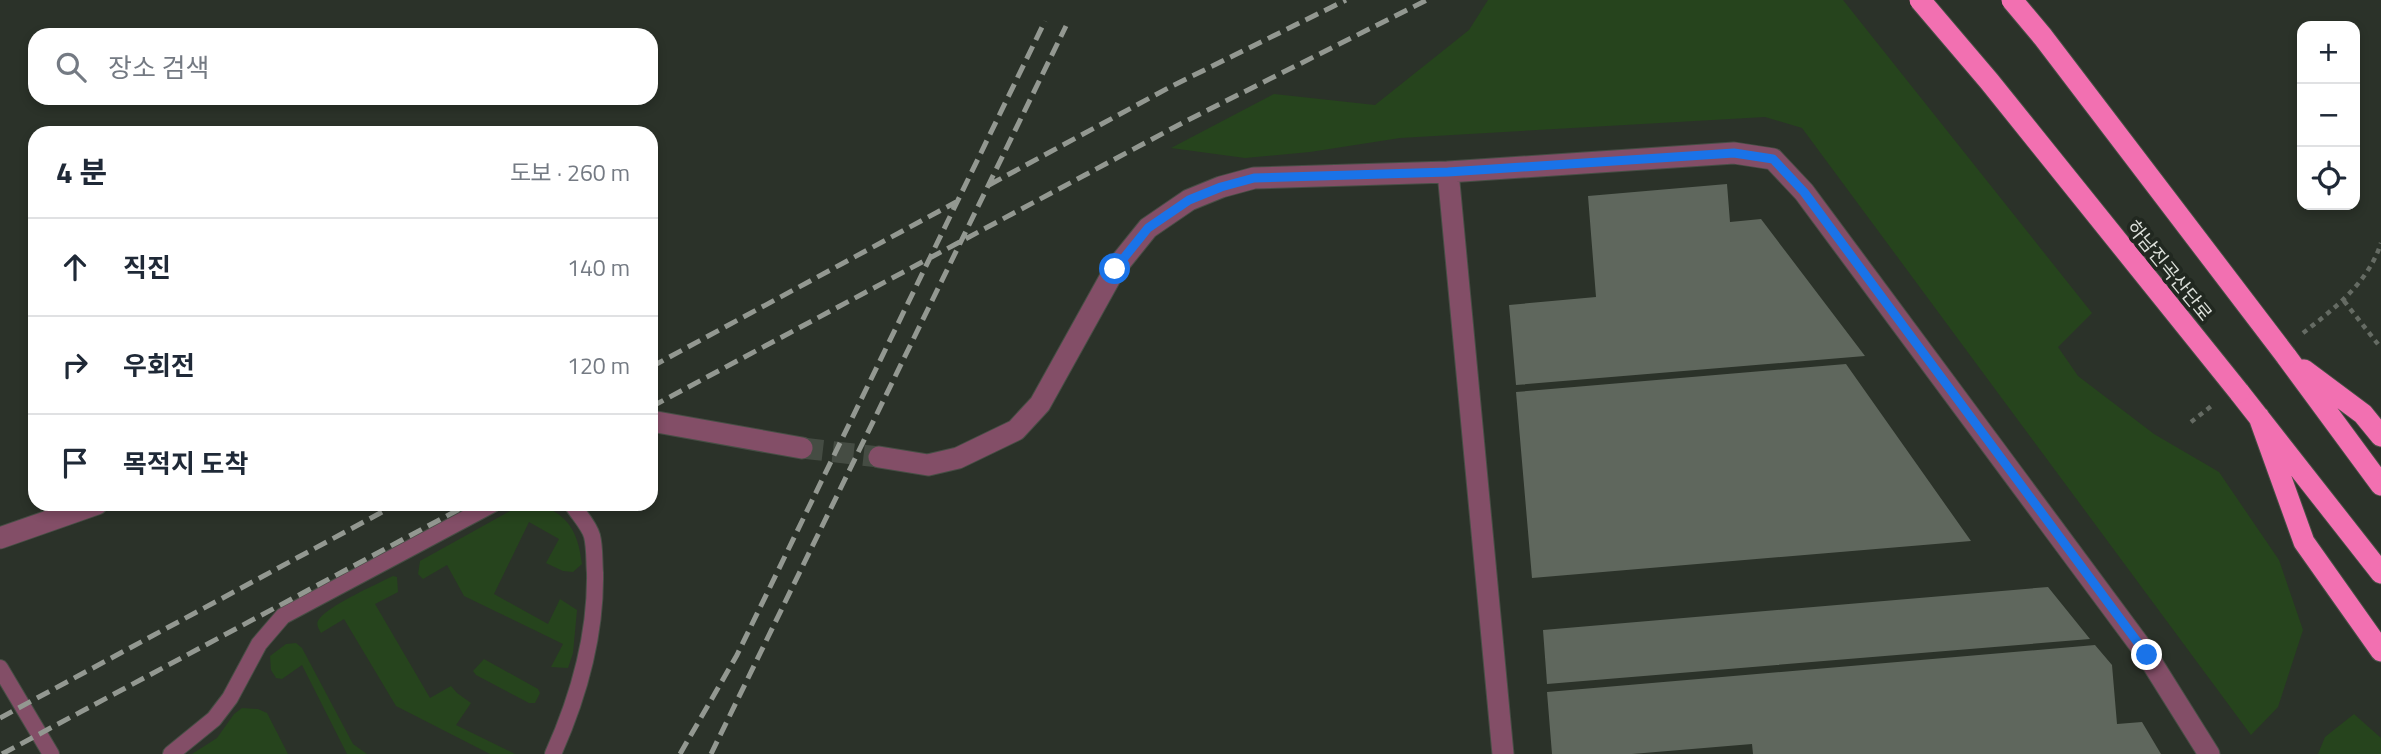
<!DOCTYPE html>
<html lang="ko">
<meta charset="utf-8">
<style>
body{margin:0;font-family:"Titillium Web","Noto Sans KR",sans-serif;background:#f6f6f7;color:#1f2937}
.controls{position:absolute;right:21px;top:21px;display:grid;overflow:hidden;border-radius:14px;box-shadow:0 4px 10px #0003}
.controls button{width:63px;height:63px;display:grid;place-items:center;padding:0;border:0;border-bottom:2px solid #e0e1e3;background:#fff;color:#1f2937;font:35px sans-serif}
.stop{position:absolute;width:21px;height:21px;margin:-16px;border:5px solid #1a73e8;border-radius:50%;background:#fff}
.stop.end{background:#1a73e8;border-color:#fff;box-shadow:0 2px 7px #0008}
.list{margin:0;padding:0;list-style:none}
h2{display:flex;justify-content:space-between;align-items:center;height:91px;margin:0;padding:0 28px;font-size:30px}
h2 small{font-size:23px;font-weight:400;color:#747a83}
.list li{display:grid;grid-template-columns:46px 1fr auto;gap:21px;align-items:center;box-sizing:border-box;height:98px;padding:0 28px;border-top:2px solid #e0e1e3}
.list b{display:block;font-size:26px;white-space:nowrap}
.list em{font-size:23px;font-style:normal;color:#747a83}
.icon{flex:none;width:38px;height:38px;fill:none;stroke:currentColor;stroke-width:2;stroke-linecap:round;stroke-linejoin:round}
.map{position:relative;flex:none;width:2381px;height:754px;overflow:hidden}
.search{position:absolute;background:#fff;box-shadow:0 4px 10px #0003;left:28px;top:28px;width:630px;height:77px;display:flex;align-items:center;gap:18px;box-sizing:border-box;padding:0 24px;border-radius:21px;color:#747a83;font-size:26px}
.panel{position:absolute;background:#fff;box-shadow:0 4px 10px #0003;left:28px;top:126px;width:630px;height:385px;border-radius:21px}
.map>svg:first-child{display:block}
</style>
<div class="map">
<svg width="2381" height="754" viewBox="0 0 2381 754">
<rect width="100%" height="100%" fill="#2b3229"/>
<path fill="#26441d" d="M1488,0H1843L2092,313L2058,347L2078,376L2154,434L2219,472L2279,560L2303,630L2278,707L2251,735L1802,128L1765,117L1400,138L1310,152L1245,158L1171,148L1274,94L1375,105L1469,30Z
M538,504C569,515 578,532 582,564L573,572L563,571L546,563L559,539L529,522L494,594L548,624L560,599L577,610L573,653L568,668L551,667L563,644L464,596L447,565L423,579L418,574L420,561L519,506Z
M393,576L397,577L398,592L375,604L430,698L451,686L457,693L471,703L456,725L515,754H490L396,706L344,619L321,633C318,628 315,623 320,618C332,604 375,585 393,576Z
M296,643L302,648L353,744L367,754H347L302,665L282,679L276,678L271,670L270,656L286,644Z
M484,659L538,689L540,693L535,703H529L476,675L473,671Z
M242,708L258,709L267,713L288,754H192L217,738L234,714Z
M2354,714L2381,738V754H2318L2325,737Z"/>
<path fill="#5f675d" d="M1727,184L1730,222L1761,219L1865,356L1516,385L1509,305L1596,297L1588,196Z
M1846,364L1971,541L1532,578L1516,392Z
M2048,587L2090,639L1547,684L1543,630Z
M2095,645L2112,665L2117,724L2142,722L2161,754H1753L1752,744L1632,754H1552L1547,692Z"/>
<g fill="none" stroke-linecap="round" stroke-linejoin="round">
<path stroke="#454c43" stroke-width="21" stroke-dasharray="21 10" stroke-linecap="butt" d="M802,448L879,457"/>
<defs>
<path id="lane" d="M0,668L51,754
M171,754L214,719L230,698L259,644L283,616L493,504
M553,754C579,696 596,637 595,573C594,561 595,548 592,536C589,525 578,514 572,504"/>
<path id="street" d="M651,421L802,448
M879,457L928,465L958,458L1016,430L1040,404L1115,269L1148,228L1189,200L1221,187L1254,178L1448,172
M0,538L97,504
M1503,754L1448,172L1734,153L1773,159L1804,192L2147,655L2209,754"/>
<path id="highway" d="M2286,356L2381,485
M2304,370L2363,414L2381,436
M2239,392L2381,573
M2259,417L2304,542L2381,651"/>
</defs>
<use href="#lane" stroke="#474e45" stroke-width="18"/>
<use href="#street" stroke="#474e45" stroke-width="23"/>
<use href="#highway" stroke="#474e45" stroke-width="23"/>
<path stroke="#656b63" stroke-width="4.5" stroke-dasharray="5 5" stroke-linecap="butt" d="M2344,301L2381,348
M2303,333C2335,308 2368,283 2381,243
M2191,422L2214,404"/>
<use href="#lane" stroke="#834e67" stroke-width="16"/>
<use href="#street" stroke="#834e67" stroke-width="21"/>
<use href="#highway" stroke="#f270b1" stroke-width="21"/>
<path stroke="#939891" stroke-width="5" stroke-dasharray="14 7" stroke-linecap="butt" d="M989,185L1170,87L1346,0
M651,367L958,201
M651,407L1186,121L1427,0
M0,718L397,504
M2,754L469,504
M680,754L737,655L1045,21
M711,754L1066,26"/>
<defs>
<path id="highway-bridge" d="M1920,0L1989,81L2239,392
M2012,0L2043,37L2286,356"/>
</defs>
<use href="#highway-bridge" stroke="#474e45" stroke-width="23" stroke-linecap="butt"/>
<use href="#highway-bridge" stroke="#f270b1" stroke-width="21"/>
</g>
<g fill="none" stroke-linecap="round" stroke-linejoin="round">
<path stroke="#1a73e8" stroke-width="9" d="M1115,269L1148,228L1189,200L1221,187L1254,178L1448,172L1734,153L1773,159L1804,192L2147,655"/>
</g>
<g text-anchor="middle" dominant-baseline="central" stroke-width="7" stroke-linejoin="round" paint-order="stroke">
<g font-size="19" fill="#dbdfd9" stroke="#212820">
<text transform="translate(2170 270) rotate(51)">하남진곡산단로</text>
</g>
</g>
</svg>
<div class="controls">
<button>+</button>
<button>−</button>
<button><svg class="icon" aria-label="locate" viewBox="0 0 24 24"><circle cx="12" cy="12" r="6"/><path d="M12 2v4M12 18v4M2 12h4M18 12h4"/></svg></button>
</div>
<div class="stop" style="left:1115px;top:269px"></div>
<div class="stop end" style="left:2147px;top:655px"></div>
<div class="search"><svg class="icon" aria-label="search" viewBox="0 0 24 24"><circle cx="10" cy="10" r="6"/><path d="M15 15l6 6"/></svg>장소 검색</div>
<section class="panel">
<h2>4 분<small>도보 · 260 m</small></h2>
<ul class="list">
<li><svg class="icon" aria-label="ahead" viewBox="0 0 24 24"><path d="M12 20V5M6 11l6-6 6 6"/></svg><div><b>직진</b></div><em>140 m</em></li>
<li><svg class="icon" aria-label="right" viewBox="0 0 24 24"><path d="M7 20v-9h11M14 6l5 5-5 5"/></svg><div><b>우회전</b></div><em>120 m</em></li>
<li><svg class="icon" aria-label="arrive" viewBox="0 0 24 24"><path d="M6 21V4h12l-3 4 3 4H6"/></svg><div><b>목적지 도착</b></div></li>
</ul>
</section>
</div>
